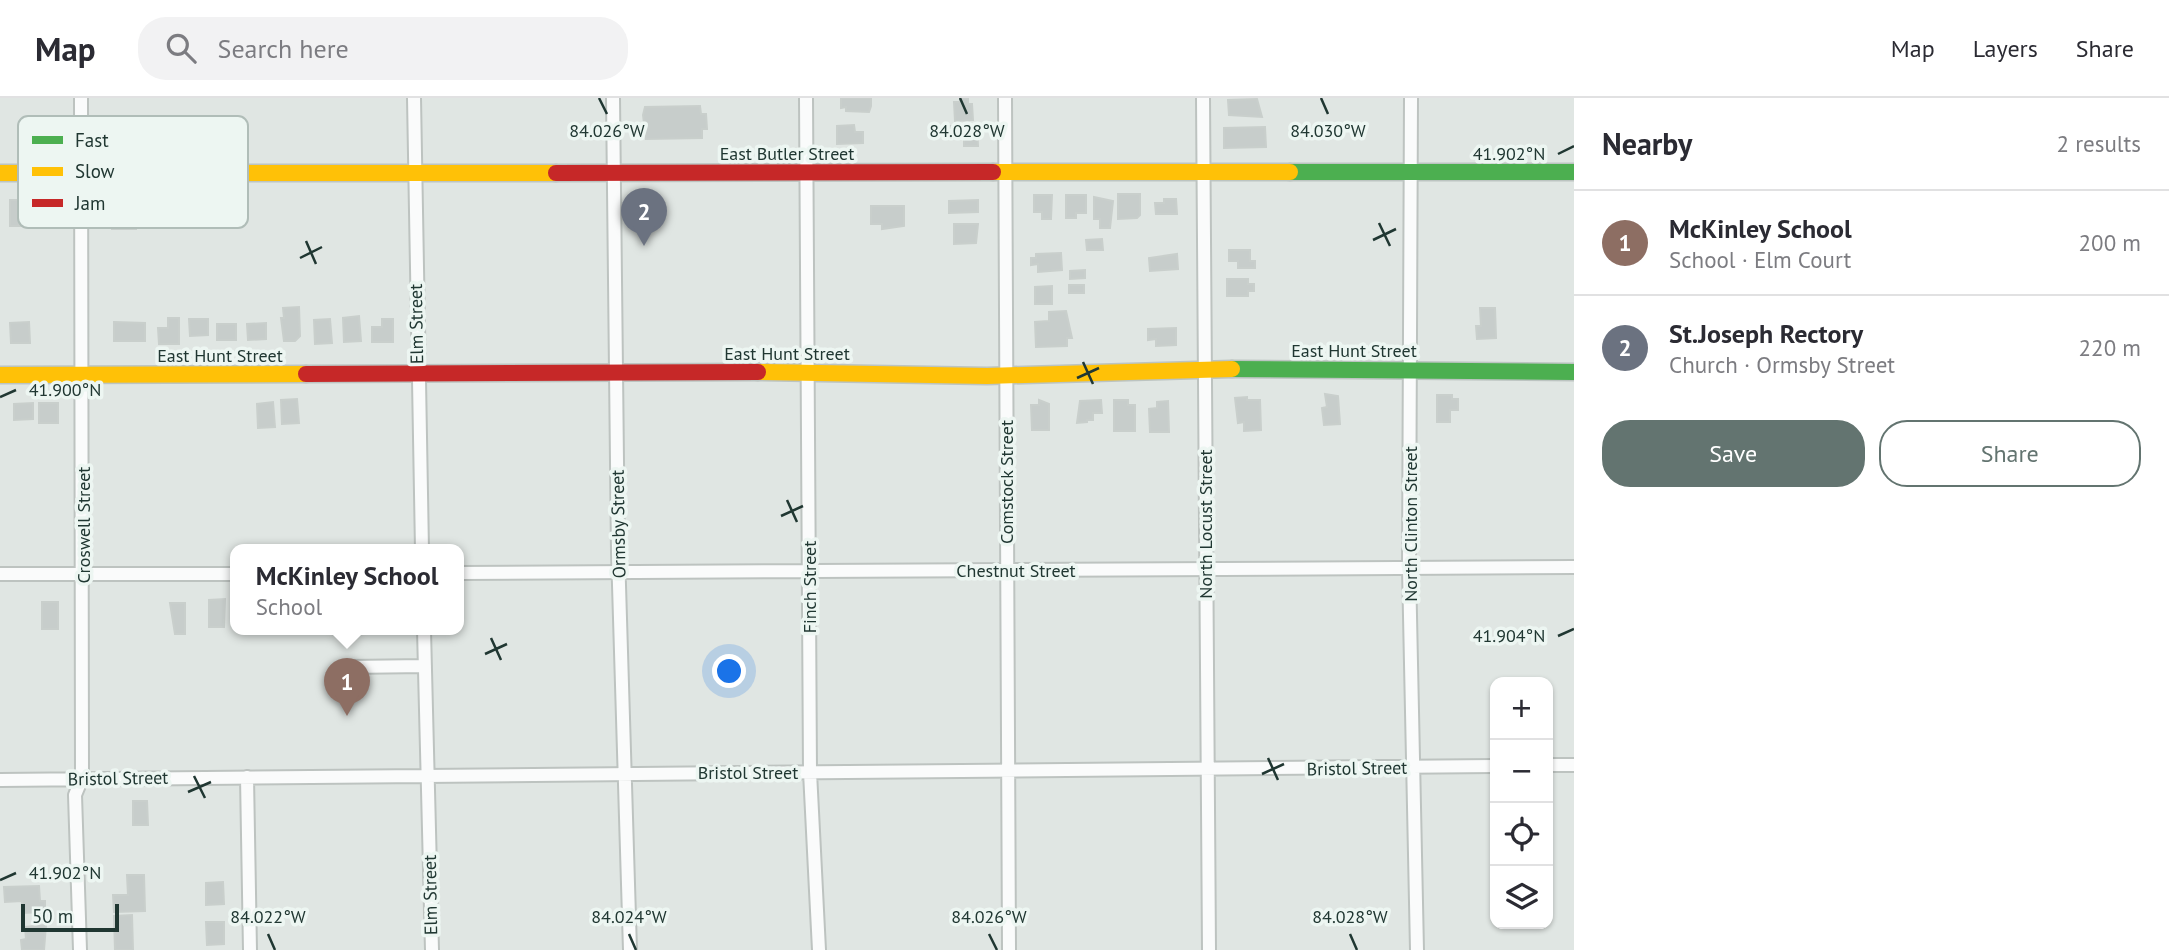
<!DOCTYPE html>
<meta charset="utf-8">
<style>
body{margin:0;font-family:"PT Sans",sans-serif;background:#f2f2f3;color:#2b2b33}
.controls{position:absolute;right:21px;bottom:21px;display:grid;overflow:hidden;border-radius:14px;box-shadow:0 2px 5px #0004}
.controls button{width:63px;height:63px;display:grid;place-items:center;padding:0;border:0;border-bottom:2px solid #e1e1e2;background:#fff;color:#2b2b33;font:35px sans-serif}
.scale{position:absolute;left:21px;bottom:18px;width:98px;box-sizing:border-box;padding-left:7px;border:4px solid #203732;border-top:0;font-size:19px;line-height:24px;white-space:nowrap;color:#203732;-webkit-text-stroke:5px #edf6f2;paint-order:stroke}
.you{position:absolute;left:730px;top:574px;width:24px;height:24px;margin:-18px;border:5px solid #fff;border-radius:50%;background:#1a73e8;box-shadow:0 0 0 10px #1a73e833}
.badge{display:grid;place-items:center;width:46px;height:46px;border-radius:50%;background:#637470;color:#fff;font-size:23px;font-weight:700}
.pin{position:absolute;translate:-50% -58px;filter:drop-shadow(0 2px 4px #0008)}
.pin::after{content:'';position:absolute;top:37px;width:24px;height:21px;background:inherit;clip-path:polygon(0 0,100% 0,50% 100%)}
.popup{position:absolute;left:230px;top:446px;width:234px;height:91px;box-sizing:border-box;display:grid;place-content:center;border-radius:14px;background:#fff;filter:drop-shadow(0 2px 5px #0005);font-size:23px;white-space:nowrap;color:#7c7c81}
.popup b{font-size:26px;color:#2b2b33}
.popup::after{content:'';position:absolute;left:50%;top:100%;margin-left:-14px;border:14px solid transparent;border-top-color:#fff}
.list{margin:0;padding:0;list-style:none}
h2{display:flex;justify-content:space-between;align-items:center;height:91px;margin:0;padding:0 28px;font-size:30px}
h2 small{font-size:23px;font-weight:400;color:#7c7c81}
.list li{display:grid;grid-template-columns:46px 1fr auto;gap:21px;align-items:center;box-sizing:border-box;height:105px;padding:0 28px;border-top:2px solid #e1e1e2}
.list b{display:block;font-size:26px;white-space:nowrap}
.list p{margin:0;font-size:23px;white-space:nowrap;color:#7c7c81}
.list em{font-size:23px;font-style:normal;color:#7c7c81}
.actions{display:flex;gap:14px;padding:21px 28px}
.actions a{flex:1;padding:16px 0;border:2px solid #637470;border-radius:28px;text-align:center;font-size:24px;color:#637470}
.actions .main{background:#637470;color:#fff}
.icon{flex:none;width:38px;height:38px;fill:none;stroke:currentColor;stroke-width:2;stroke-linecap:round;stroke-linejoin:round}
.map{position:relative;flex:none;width:1574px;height:852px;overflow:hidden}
header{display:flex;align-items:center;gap:42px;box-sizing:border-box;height:98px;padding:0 35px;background:#fff;border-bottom:2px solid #e1e1e2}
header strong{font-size:33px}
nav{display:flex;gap:38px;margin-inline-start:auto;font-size:24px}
.search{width:490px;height:63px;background:#f2f2f3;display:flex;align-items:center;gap:18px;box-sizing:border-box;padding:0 24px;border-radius:28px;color:#7c7c81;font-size:26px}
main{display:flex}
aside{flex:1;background:#fff}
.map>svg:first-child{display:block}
</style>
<header>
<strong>Map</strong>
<div class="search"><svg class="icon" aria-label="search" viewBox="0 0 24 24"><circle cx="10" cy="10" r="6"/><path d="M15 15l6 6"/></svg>Search here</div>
<nav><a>Map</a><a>Layers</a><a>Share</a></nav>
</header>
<main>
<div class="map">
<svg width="1574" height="852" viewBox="0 0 1574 852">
<rect width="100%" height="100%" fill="#e0e6e3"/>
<path fill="#c7cdcb" stroke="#c9cfcc" stroke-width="2" d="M841,0H871V8L869,14L846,13V9L841,10Z
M960,0H968V6H972L973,22L955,23L954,4H960Z
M1257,1L1262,19L1229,17L1228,2Z
M700,8L701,16H706L707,31H702V40L646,41L643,17L645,9Z
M39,19H55V45H39Z
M854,27L855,34H863V45L837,46V28Z
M950,28H977L978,48H964V38H950Z
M1265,29L1266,49L1224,50V30Z
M1118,96H1140V117L1137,120L1118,121Z
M1034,97H1052L1051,121H1042V114H1034Z
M1066,97H1086V115H1076V120H1066Z
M1094,99L1113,103L1110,130H1100V121H1094Z
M1164,101H1176L1177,116H1156L1155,105H1164Z
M10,102H27V128H10Z
M978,102V114L949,115V103Z
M35,103H52V129H35Z
M112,104H129V117H136V131H112Z
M871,108H904V128L882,131V126H871Z
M954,126H978L976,145L954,146Z
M1102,141L1103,152H1087L1086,142Z
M1229,152H1250V163H1255V170H1238V163H1229Z
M1061,155L1062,172L1038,174V166L1031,167V160H1036V156Z
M1177,156L1178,171L1150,173L1149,160Z
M1085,172V180L1070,181V173Z
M1227,181H1248V186H1254V193H1248V198H1227Z
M1069,187H1084V195H1069Z
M1052,188V206H1035V189Z
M299,209L300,238L295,243H284L281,220H284L283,210Z
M1480,210H1495L1496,240L1477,241L1476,228H1481Z
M1066,213L1072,240H1067V248L1036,249L1035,224L1049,223V214Z
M359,218L361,243L344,244L343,220Z
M168,220H179V246H159L158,230H168Z
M189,221H208V237L190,238Z
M330,221L332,245L315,246L314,222Z
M382,221H393V244H372V229H382Z
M29,224L30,245H11L10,225Z
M114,224L145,225V243H114Z
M266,225V241L248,242L247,226Z
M217,226H236V242H217Z
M1176,230V247L1156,248V241L1148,242V231Z
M1325,296L1338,298L1340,326L1324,327L1322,310L1327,309Z
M1437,297H1452V301H1458V312H1450V324H1437Z
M1247,299V302H1260L1261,332L1244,333V324L1238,325L1235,300Z
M297,301L299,325L282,326L281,302Z
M1039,302L1049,306V332H1032L1031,307H1039Z
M1101,302L1102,315H1093V322H1087V324L1077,325L1080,303Z
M1114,302H1128V307H1135V333H1114Z
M1168,303L1169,334H1150L1149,311L1157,310V304Z
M273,304L275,329L258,330L257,306Z
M33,305V321L14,322V306Z
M39,305H58V325H39Z
M225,501L224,529H209V502Z
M42,504H58V531H42Z
M170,505H185V536H175Z
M133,703H147L148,727H133Z
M127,777H144L145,813L114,814L113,797H128Z
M223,784L224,806L206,807V785Z
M39,788L40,803H45V814L22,815V803L5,804L4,789Z
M132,817L133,852H115L114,818Z
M206,824H224V846L207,847Z
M46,827L44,852H22L21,842L26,841L25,829Z"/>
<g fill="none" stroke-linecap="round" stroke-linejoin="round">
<defs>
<path id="street" d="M414,0L422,452
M613,0L618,454L630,852
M806,0L810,674L819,852
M1005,0L1009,852
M1203,0L1209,852
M1411,0L1409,470L1417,852
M459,475L1574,469
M0,476H235
M424,532L432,852
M349,569L425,568
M1548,667H1574
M247,679L250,852
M0,682L1495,668
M80,852L75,697L82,680L81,0"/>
<path id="fast" d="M1290,74H1574
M1232,271L1574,274"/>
<path id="slow" d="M993,74H1290
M0,75H556
M758,274L987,278L1232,271
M0,277L306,276"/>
<path id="jam" d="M556,75L993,74
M306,276L758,274"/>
</defs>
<use href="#street" stroke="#bdc3c0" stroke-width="16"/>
<use href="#fast" stroke="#bcc4c1" stroke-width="19"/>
<use href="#slow" stroke="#bcc4c1" stroke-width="19"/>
<use href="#jam" stroke="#bcc4c1" stroke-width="19"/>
<use href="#street" stroke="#fafbfb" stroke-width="12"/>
<use href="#fast" stroke="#4caf50" stroke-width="16"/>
<use href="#slow" stroke="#ffc107" stroke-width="16"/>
<use href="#jam" stroke="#c62828" stroke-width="16"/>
</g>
<path fill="none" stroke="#203732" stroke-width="2.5" d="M599,0L607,16M960,0L967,16M1321,0L1328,16M1558,56L1574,48M1379,125L1390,148M1373,142L1396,131M306,143L316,166M300,160L322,149M1083,264L1093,286M1077,280L1099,270M0,299L16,292M787,402L797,424M781,418L803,408M1558,538L1574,531M491,540L501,562M485,556L507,546M1268,660L1278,682M1262,676L1284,666M194,678L205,700M188,694L211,684M0,782L16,775M268,836L275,852M629,836L636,852M989,836L997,852M1350,836L1357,852"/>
<g text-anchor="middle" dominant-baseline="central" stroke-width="7" stroke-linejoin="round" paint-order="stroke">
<g font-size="18" fill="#203732" stroke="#edf6f2">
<text x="787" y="55">East Butler Street</text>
<text transform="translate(416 226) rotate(-91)">Elm Street</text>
<text x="1354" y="252">East Hunt Street</text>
<text x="787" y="255">East Hunt Street</text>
<text x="220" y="257">East Hunt Street</text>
<text transform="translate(1006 384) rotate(-90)">Comstock Street</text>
<text transform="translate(618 426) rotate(-91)">Ormsby Street</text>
<text transform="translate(1205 426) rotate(-90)">North Locust Street</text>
<text transform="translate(1410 426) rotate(-90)">North Clinton Street</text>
<text transform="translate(83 427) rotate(-90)">Croswell Street</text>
<text x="1016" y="472">Chestnut Street</text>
<text transform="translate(809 489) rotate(-90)">Finch Street</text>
<text transform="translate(1357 670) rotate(-1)">Bristol Street</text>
<text x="748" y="674">Bristol Street</text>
<text transform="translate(118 680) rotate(-1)">Bristol Street</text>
<text transform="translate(430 797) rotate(-91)">Elm Street</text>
</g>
</g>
<rect x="18" y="18" width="230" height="112" rx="10" fill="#edf6f2" stroke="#b0bdb8" stroke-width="2"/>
<rect x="32" y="38" width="31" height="8" fill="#4caf50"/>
<rect x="32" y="69" width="31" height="9" fill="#ffc107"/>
<rect x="32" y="101" width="31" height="8" fill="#c62828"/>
<g font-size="19" fill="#203732">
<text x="75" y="49">Fast</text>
<text x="75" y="80">Slow</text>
<text x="75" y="112">Jam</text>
</g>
<g font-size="18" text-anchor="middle" fill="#203732" stroke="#edf6f2" stroke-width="7" stroke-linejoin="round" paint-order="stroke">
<text x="607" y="39">84.026°W</text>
<text x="967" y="39">84.028°W</text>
<text x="1328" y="39">84.030°W</text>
<text x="1509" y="62">41.902°N</text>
<text x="65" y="298">41.900°N</text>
<text x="1509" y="544">41.904°N</text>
<text x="65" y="781">41.902°N</text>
<text x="268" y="825">84.022°W</text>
<text x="629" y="825">84.024°W</text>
<text x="989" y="825">84.026°W</text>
<text x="1350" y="825">84.028°W</text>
</g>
</svg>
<div class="controls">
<button>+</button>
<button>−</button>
<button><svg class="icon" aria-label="locate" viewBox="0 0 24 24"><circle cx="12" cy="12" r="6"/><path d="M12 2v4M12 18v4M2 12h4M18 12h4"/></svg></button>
<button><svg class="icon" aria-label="layers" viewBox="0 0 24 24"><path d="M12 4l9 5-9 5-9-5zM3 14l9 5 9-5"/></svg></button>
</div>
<div class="scale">50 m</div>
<div class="you"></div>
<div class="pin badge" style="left:347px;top:618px;background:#8d6e63">1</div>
<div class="popup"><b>McKinley School</b>School</div>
<div class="pin badge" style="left:644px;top:148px;background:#6b7280">2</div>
</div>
<aside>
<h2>Nearby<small>2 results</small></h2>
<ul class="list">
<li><span class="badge" style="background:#8d6e63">1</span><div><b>McKinley School</b><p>School · Elm Court</p></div><em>200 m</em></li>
<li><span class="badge" style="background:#6b7280">2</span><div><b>St.Joseph Rectory</b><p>Church · Ormsby Street</p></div><em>220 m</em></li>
</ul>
<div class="actions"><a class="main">Save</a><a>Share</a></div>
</aside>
</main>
